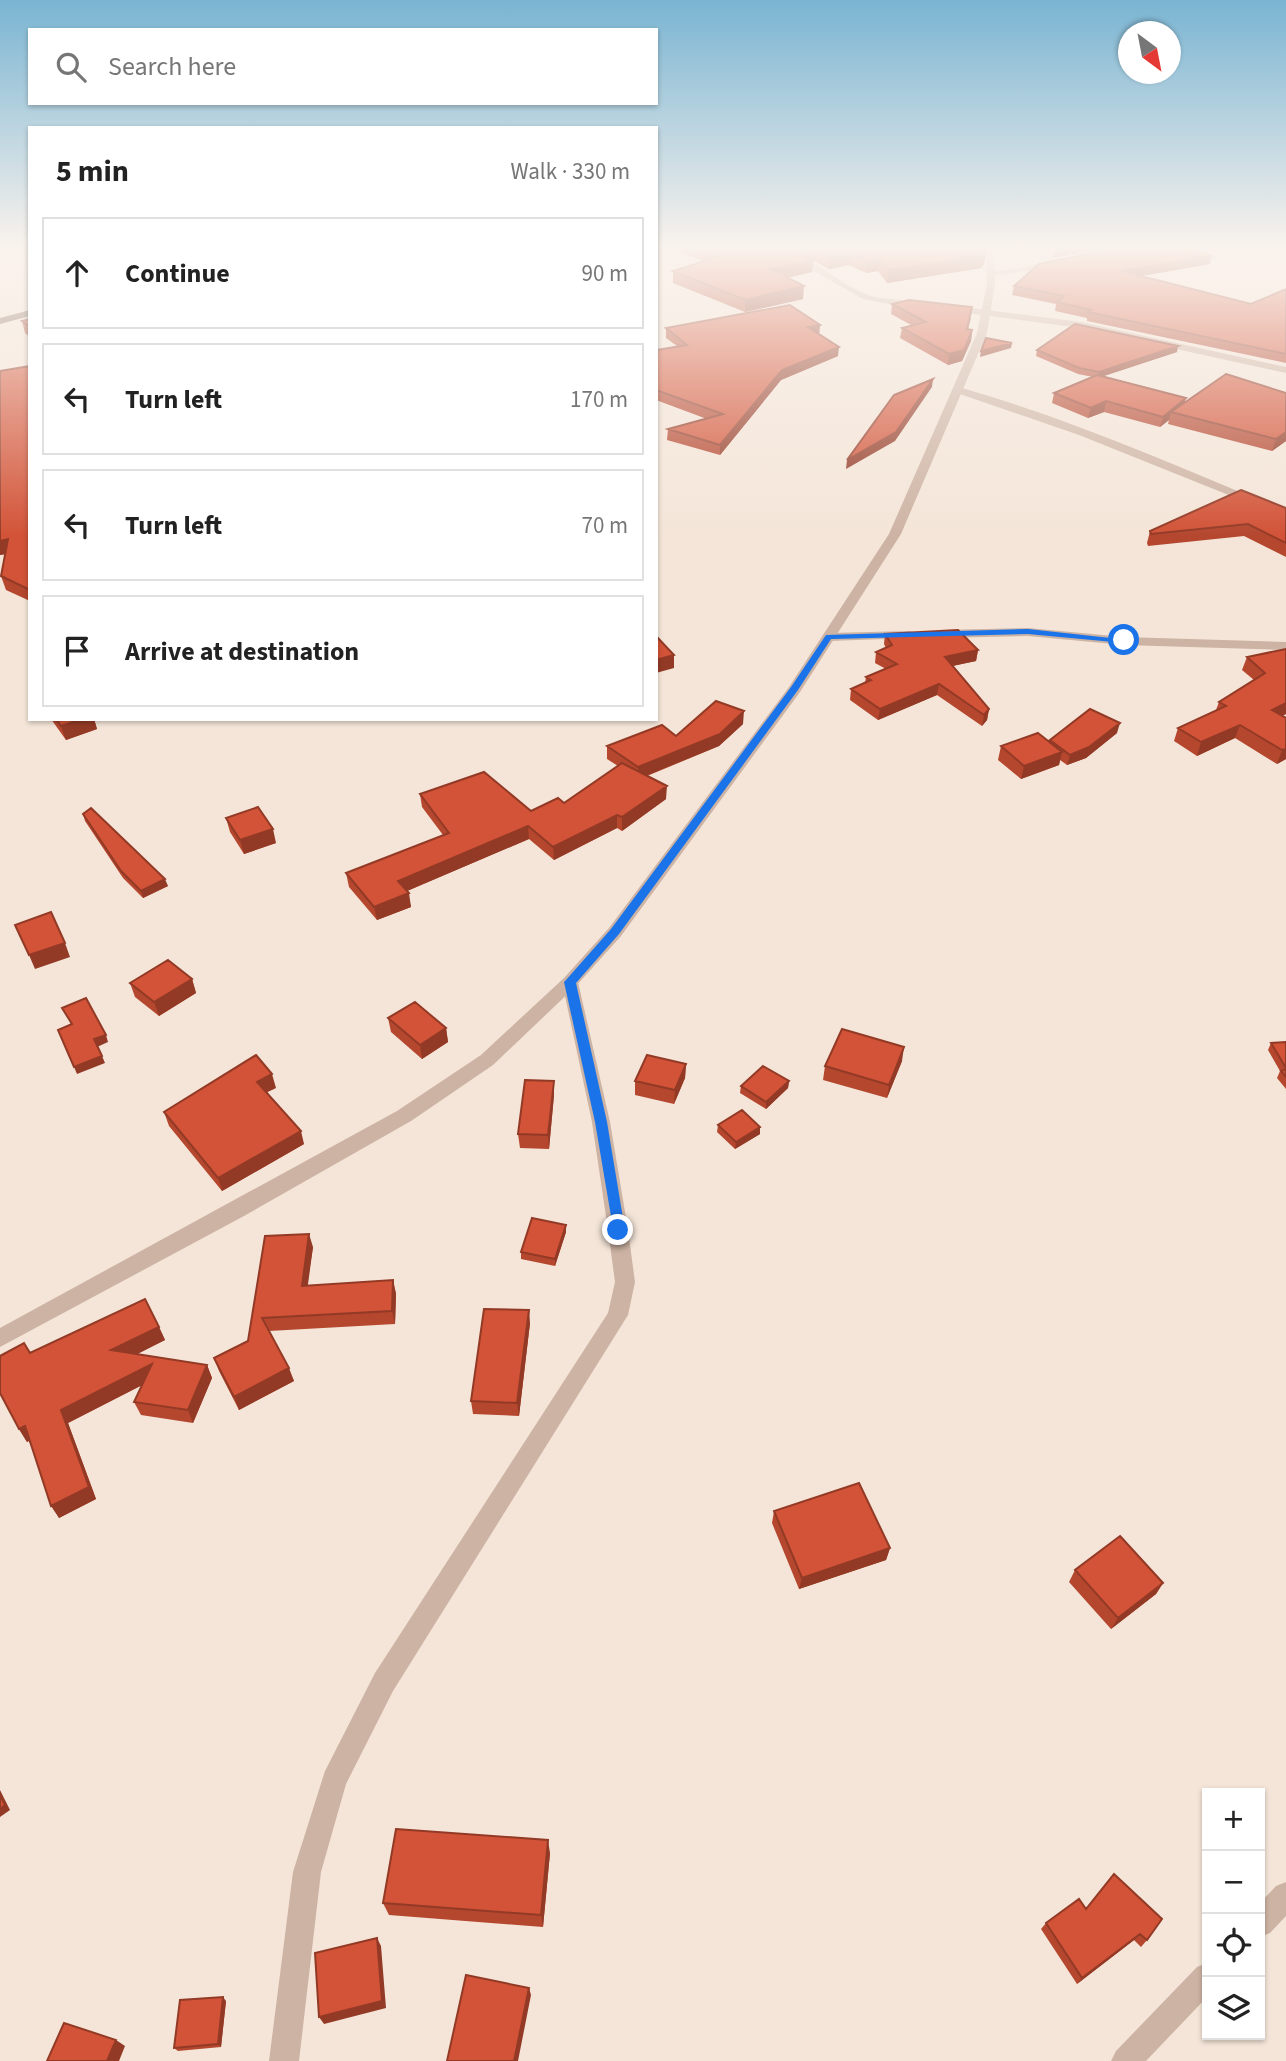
<!DOCTYPE html>
<meta charset="utf-8">
<style>
body{margin:0;font-family:"Source Sans 3",sans-serif;background:#f6f6f6;color:#222}
.controls{position:absolute;right:21px;bottom:21px;display:grid;overflow:hidden;border-radius:0px;box-shadow:0 2px 5px #0004}
.controls button{width:63px;height:63px;display:grid;place-items:center;padding:0;border:0;border-bottom:2px solid #e0e0e0;background:#fff;color:#222;font:35px sans-serif}
.compass{position:absolute;left:1118px;top:21px;width:63px;height:63px;border-radius:50%;background:#fff;box-shadow:0 2px 5px #0004;rotate:148deg}
.stop{position:absolute;width:21px;height:21px;margin:-16px;border:5px solid #1a73e8;border-radius:50%;background:#fff}
.stop.end{background:#1a73e8;border-color:#fff;box-shadow:0 2px 7px #0008}
.list{margin:0;padding:0;list-style:none}
h2{display:flex;justify-content:space-between;align-items:center;height:91px;margin:0;padding:0 28px;font-size:30px}
h2 small{font-size:23px;font-weight:400;color:#767676}
.list li{display:grid;grid-template-columns:46px 1fr auto;gap:21px;align-items:center;box-sizing:border-box;height:112px;margin:0 14px 14px;padding:0 14px;border:2px solid #e0e0e0;border-radius:0px}
.list b{display:block;font-size:26px;white-space:nowrap}
.list em{font-size:23px;font-style:normal;color:#767676}
.icon{flex:none;width:38px;height:38px;fill:none;stroke:currentColor;stroke-width:2;stroke-linecap:round;stroke-linejoin:round}
.map{position:relative;flex:none;width:1286px;height:2061px;overflow:hidden}
.search{position:absolute;background:#fff;box-shadow:0 2px 5px #0004;left:28px;top:28px;width:630px;height:77px;display:flex;align-items:center;gap:18px;box-sizing:border-box;padding:0 24px;border-radius:0px;color:#767676;font-size:26px}
.panel{position:absolute;background:#fff;box-shadow:0 2px 5px #0004;left:28px;top:126px;width:630px;height:595px;border-radius:0px}
.map>svg:first-child{display:block}
</style>
<div class="map">
<svg width="1286" height="2061" viewBox="0 0 1286 2061">
<rect width="100%" height="100%" fill="#f4e5d8"/>
<g fill="none" stroke-linecap="round" stroke-linejoin="round">
<path fill="#cdb3a3" fill-rule="evenodd" d="M765,247C805,247 833,282 868,295C885,301 907,297 922,306L917,309L863,299L789,257Z
M1057,261L1060,266L991,276L987,273Z
M948,305L1081,322L1286,367V373L1081,328L945,310L943,308Z
M958,387C1070,418 1179,467 1286,511V518L1079,435L954,392L953,390Z
M1028,628L1124,637L1286,642V650L1124,645L1028,636L940,638L934,634L940,630Z
M909,631L914,632V638L829,641L823,637L829,633Z
M570,976L578,982L610,1122L628,1230L635,1282L628,1315L393,1691L346,1784L321,1872L299,2061H269L293,1872L325,1771L375,1673L608,1313L615,1282L608,1230L592,1122L562,982Z
M1286,1882V1916L1270,1933L1260,1937V1903L1276,1886Z
M1207,1963V1997L1146,2061H1111L1116,2051L1197,1967Z"/>
<path fill="#cdb3a3" fill-rule="evenodd" d="M986,247H994L995,284L987,333L901,534L800,692L621,936L576,986L493,1065L411,1121L244,1216L0,1347V1328L397,1111L481,1055L564,978L609,928L789,687L889,534L977,333L987,284Z"/>
<path fill="#7b5f55" fill-rule="evenodd" d="M30,310V316L0,324V318Z"/>
</g>
<path fill="#b5472f" d="M670,247H785L812,272L787,278L803,299L745,312L673,283V271L703,261Z
M787,247H986V253L984,264L981,268L887,283L878,271L866,273L849,265L829,269L796,251Z
M1210,264L1140,276L1251,304L1286,289V363L1087,321V318L1055,311L1056,304L1012,295L1014,286Z
M892,304L971,318L968,329L972,330L971,341L962,361L948,365L900,338L902,328L911,325L891,314Z
M30,319V337L25,333L22,321Z
M820,325L819,334L838,356L781,380L720,455L667,440L668,429L707,419L656,400V350L677,346L666,338V328Z
M1037,350L1177,352L1103,376L1186,398L1184,403L1286,393V441L1272,451L1168,424L1169,420L1160,427L1104,412L1088,418L1052,403L1054,393L1093,377L1078,374L1036,356Z
M30,366V601L6,590L1,576L5,554L0,555Z
M1286,508V557L1244,536L1148,546L1147,543L1150,531Z
M885,634L978,650L976,661L952,666L989,709L987,720L982,726L937,695L878,720L850,700L851,689L865,683L866,677L886,669L875,663L876,652L886,648L884,644Z
M1286,649V714L1282,716L1286,718V759L1277,764L1235,738L1197,756L1174,741L1178,728L1216,710L1219,702L1254,680L1242,670L1247,657Z
M51,719H94L97,729L66,740Z
M743,724L719,746L647,776L666,799L622,831L617,828L554,860L529,839L407,891L411,907L377,920L349,887L346,873L443,835L422,807L420,794L531,811L564,803L618,766L607,759V746L676,736Z
M1117,733L1086,758L1067,765L1060,760L1059,765L1021,779L998,760L1001,746L1050,742V740Z
M83,814L168,886L143,898L123,878L85,821Z
M226,818L276,843L244,854L230,832Z
M192,979L196,993L159,1016L135,997L130,983Z
M388,1018L446,1028L448,1042L422,1059L391,1032Z
M1286,1042V1089L1277,1078L1280,1071L1268,1050L1271,1043Z
M902,1061L887,1098L823,1080L825,1066Z
M686,1064L685,1078L674,1104L635,1095V1081Z
M789,1081L788,1088L766,1109L740,1093L741,1086Z
M276,1088L267,1092L304,1144L222,1191L169,1126L164,1112Z
M554,1095L549,1149L520,1148L518,1134Z
M718,1125L760,1127V1134L735,1149L717,1132Z
M566,1225V1232L555,1266L521,1259V1252Z
M265,1236L313,1247L307,1286L393,1280L396,1294L395,1324L269,1331L294,1381L239,1410L219,1371L214,1358L248,1341Z
M530,1323L519,1416L473,1414L471,1401Z
M159,1327L165,1340L136,1354L207,1365L212,1378L193,1423L141,1415L134,1402L142,1385L68,1423L96,1499L59,1518L29,1441L27,1442L19,1429L30,1353Z
M774,1511L890,1548L886,1560L799,1589L772,1523Z
M1075,1570L1163,1583L1156,1594L1111,1629L1069,1582Z
M550,1853L543,1927L389,1915L383,1903Z
M1114,1874L1147,1940L1141,1947L1134,1940L1077,1984L1041,1929L1046,1923L1086,1909Z
M226,2001L221,2047L178,2051L174,2048Z"/>
<path fill="#933a26" d="M1072,247H1116L1053,258L1055,250Z
M850,253L849,265L829,269L830,257Z
M986,253L984,264L981,268L887,283L889,270Z
M1212,256L1210,264L1119,280L1121,271Z
M879,259L878,271L866,273L867,261Z
M813,260L812,272L770,281L771,269Z
M804,286L803,299L745,312V300Z
M820,325L819,334L808,327Z
M972,330L971,341L962,361L948,365L949,354Z
M1012,343L1011,348L980,357L981,351Z
M1178,346L1177,352L1098,378L1099,372Z
M839,347L838,356L781,380L720,455V445L782,370Z
M933,379L932,387L895,441L846,469L847,460Z
M1186,398L1183,408L1171,412L1169,420L1160,427L1163,417Z
M1106,401L1104,412L1088,418L1091,408Z
M1286,432V441L1272,451L1276,439Z
M8,539L13,553L0,555V541Z
M978,650L976,661L943,668L945,657Z
M674,655V668L656,673V660Z
M939,684L937,695L878,720L880,709Z
M1286,703V714L1267,723L1272,710Z
M989,709L987,720L982,726L984,715Z
M744,711L743,724L719,746L638,779V767Z
M82,719H94L97,729L66,740L61,726Z
M1120,723L1117,733L1086,758L1067,765L1070,755Z
M1240,725L1235,738L1197,756L1201,742Z
M1286,749V759L1277,764L1282,750Z
M1062,752L1059,765L1021,779L1024,766Z
M667,786L666,799L622,831V817Z
M617,815V828L554,860L553,847Z
M528,826L529,839L400,894L398,881Z
M273,829L276,843L244,854L240,840Z
M165,879L168,886L143,898L141,891Z
M409,893L411,907L377,920L374,907Z
M65,943L70,957L35,969L29,955Z
M192,979L196,993L159,1016L154,1002Z
M446,1028L448,1042L422,1059L420,1045Z
M106,1035L108,1042L97,1047L94,1039Z
M904,1047L902,1061L887,1098L889,1085Z
M102,1056L105,1063L77,1074L74,1067Z
M686,1064L685,1078L674,1104L675,1090Z
M272,1074L276,1088L261,1095L257,1082Z
M554,1081V1095L549,1149L548,1135Z
M789,1081L788,1088L766,1109V1102Z
M760,1127V1134L735,1149L736,1142Z
M301,1131L304,1144L222,1191L218,1178Z
M566,1225V1232L555,1266V1259Z
M309,1234L313,1247L306,1299L302,1286Z
M393,1280L396,1294L395,1324L392,1311Z
M529,1310L530,1323L519,1416L517,1403Z
M159,1327L165,1340L118,1364L111,1350Z
M152,1364L158,1377L68,1423L96,1499L59,1518L51,1506L61,1410Z
M207,1365L212,1378L193,1423L188,1410Z
M289,1368L294,1381L239,1410L234,1397Z
M25,1426L32,1439L27,1442L19,1429Z
M890,1548L886,1560L799,1589L802,1578Z
M1163,1583L1156,1594L1111,1629L1118,1618Z
M0,1790L10,1810L0,1817Z
M548,1840L550,1853L543,1927L541,1915Z
M1140,1934L1134,1940L1077,1984L1082,1978Z
M377,1938L381,1946L386,2008L324,2024L319,2017Z
M529,1988L531,1995L518,2061H514Z
M223,1997L226,2001L221,2047L218,2044Z
M116,2040L125,2046L119,2061H107Z"/>
<path fill="#d25337" stroke="#933a26" stroke-width="2" d="M699,247H785L813,260L771,269L804,286L745,300L673,271L720,256Z
M812,247H986V253L982,256L889,270L879,259L867,261L850,253L830,257Z
M1058,247H1072L1055,250Z
M1122,247H1189L1212,256L1121,271L1251,304L1286,289V354L1088,312L1091,310L1057,302L1064,296L1014,286L1039,264Z
M909,300L972,307L967,329L972,330L964,350L949,354L902,328L926,322L892,304Z
M790,305L820,325L808,327L839,347L782,370L720,445L668,429L723,414L656,390V350L687,345L666,328Z
M30,319V327L22,321Z
M1075,324L1178,346L1099,372L1079,368L1037,350Z
M986,338L1012,343L981,351Z
M30,366L29,395L30,590L1,576L8,539L0,541V371Z
M1226,374L1286,393V432L1276,439L1171,412Z
M1097,375L1186,398L1163,417L1106,401L1091,408L1054,393Z
M933,379L896,432L847,460L894,395Z
M1241,490L1286,508V543L1248,524L1151,534L1150,531Z
M958,630L978,650L945,657L989,709L984,715L939,684L880,709L851,689L871,680L866,677L897,664L876,652L892,645L885,634Z
M656,636L674,655L656,660Z
M1286,649V703L1272,710L1286,718V749L1282,750L1240,725L1201,742L1178,728L1226,706L1219,702L1265,673L1247,657Z
M716,701L744,711L720,734L638,767L607,746L662,725L676,736Z
M1090,709L1120,723L1089,747L1070,755L1050,740Z
M56,719H82L61,726Z
M1038,733L1062,752L1024,766L1001,746Z
M622,763L667,786L622,817L617,815L553,847L528,826L398,881L409,893L374,907L346,873L449,833L420,794L484,772L531,811L558,798L564,803Z
M258,807L273,829L240,840L226,818Z
M91,808L165,879L141,891L121,871L83,814Z
M51,912L65,943L29,955L15,925Z
M168,960L192,979L154,1002L130,983Z
M86,998L106,1035L94,1039L102,1056L74,1067L58,1030L72,1024L62,1008Z
M415,1002L446,1028L420,1045L388,1018Z
M842,1029L904,1047L889,1085L825,1066Z
M1286,1042V1068L1271,1043Z
M256,1055L272,1074L257,1082L301,1131L218,1178L164,1112Z
M647,1055L686,1064L675,1090L635,1081Z
M763,1066L789,1081L766,1102L741,1086Z
M1286,1069V1077L1281,1071Z
M525,1080L554,1081L548,1135L518,1134Z
M742,1110L760,1127L736,1142L718,1125Z
M532,1218L566,1225L555,1259L521,1252Z
M309,1234L302,1286L393,1280L392,1311L262,1318L289,1368L234,1397L214,1358L248,1341L265,1236Z
M145,1299L159,1327L111,1350L207,1365L188,1410L134,1402L152,1364L61,1410L89,1487L51,1506L25,1426L19,1429L0,1393V1356L24,1343L30,1353Z
M484,1309L529,1310L517,1403L471,1401Z
M859,1483L890,1548L802,1578L774,1511Z
M1120,1536L1163,1583L1118,1618L1075,1570Z
M0,1795L5,1805L0,1809Z
M396,1829L548,1840L541,1915L383,1903Z
M1114,1874L1162,1919L1147,1940L1140,1934L1082,1978L1046,1923L1079,1899L1086,1909Z
M377,1938L382,2001L319,2017L315,1953Z
M466,1975L529,1988L514,2061H447Z
M223,1997L218,2044L174,2048L180,2000Z
M64,2023L116,2040L107,2061H47Z"/>
<linearGradient id="sky" x2="0" y2="1"><stop stop-color="#79b4d2"/><stop offset="0.46" stop-color="#faf3ed"/><stop offset="1" stop-color="#faf3ed" stop-opacity="0"/></linearGradient>
<rect width="1286" height="536" fill="url(#sky)"/>
<path fill="#1a73e8" d="M1028,629L1129,640L1124,643L1028,634L831,639L798,690L619,934L576,983L607,1122L625,1230L618,1235L614,1234L595,1122L564,982L566,980L611,929L791,687L826,635Z"/>
</svg>
<div class="controls">
<button>+</button>
<button>−</button>
<button><svg class="icon" aria-label="locate" viewBox="0 0 24 24"><circle cx="12" cy="12" r="6"/><path d="M12 2v4M12 18v4M2 12h4M18 12h4"/></svg></button>
<button><svg class="icon" aria-label="layers" viewBox="0 0 24 24"><path d="M12 4l9 5-9 5-9-5zM3 14l9 5 9-5"/></svg></button>
</div>
<svg class="compass" viewBox="-18 -18 36 36"><path d="M0-13l5 13h-10z" fill="#e53935"/><path d="M0 13l5-13h-10z" fill="#767676"/></svg>
<div class="stop" style="left:1124px;top:640px"></div>
<div class="stop end" style="left:618px;top:1230px"></div>
<div class="search"><svg class="icon" aria-label="search" viewBox="0 0 24 24"><circle cx="10" cy="10" r="6"/><path d="M15 15l6 6"/></svg>Search here</div>
<section class="panel">
<h2>5 min<small>Walk · 330 m</small></h2>
<ul class="list">
<li><svg class="icon" aria-label="ahead" viewBox="0 0 24 24"><path d="M12 20V5M6 11l6-6 6 6"/></svg><div><b>Continue</b></div><em>90 m</em></li>
<li><svg class="icon" aria-label="left" viewBox="0 0 24 24"><path d="M17 20v-9H6M10 6l-5 5 5 5"/></svg><div><b>Turn left</b></div><em>170 m</em></li>
<li><svg class="icon" aria-label="left" viewBox="0 0 24 24"><path d="M17 20v-9H6M10 6l-5 5 5 5"/></svg><div><b>Turn left</b></div><em>70 m</em></li>
<li><svg class="icon" aria-label="arrive" viewBox="0 0 24 24"><path d="M6 21V4h12l-3 4 3 4H6"/></svg><div><b>Arrive at destination</b></div></li>
</ul>
</section>
</div>
